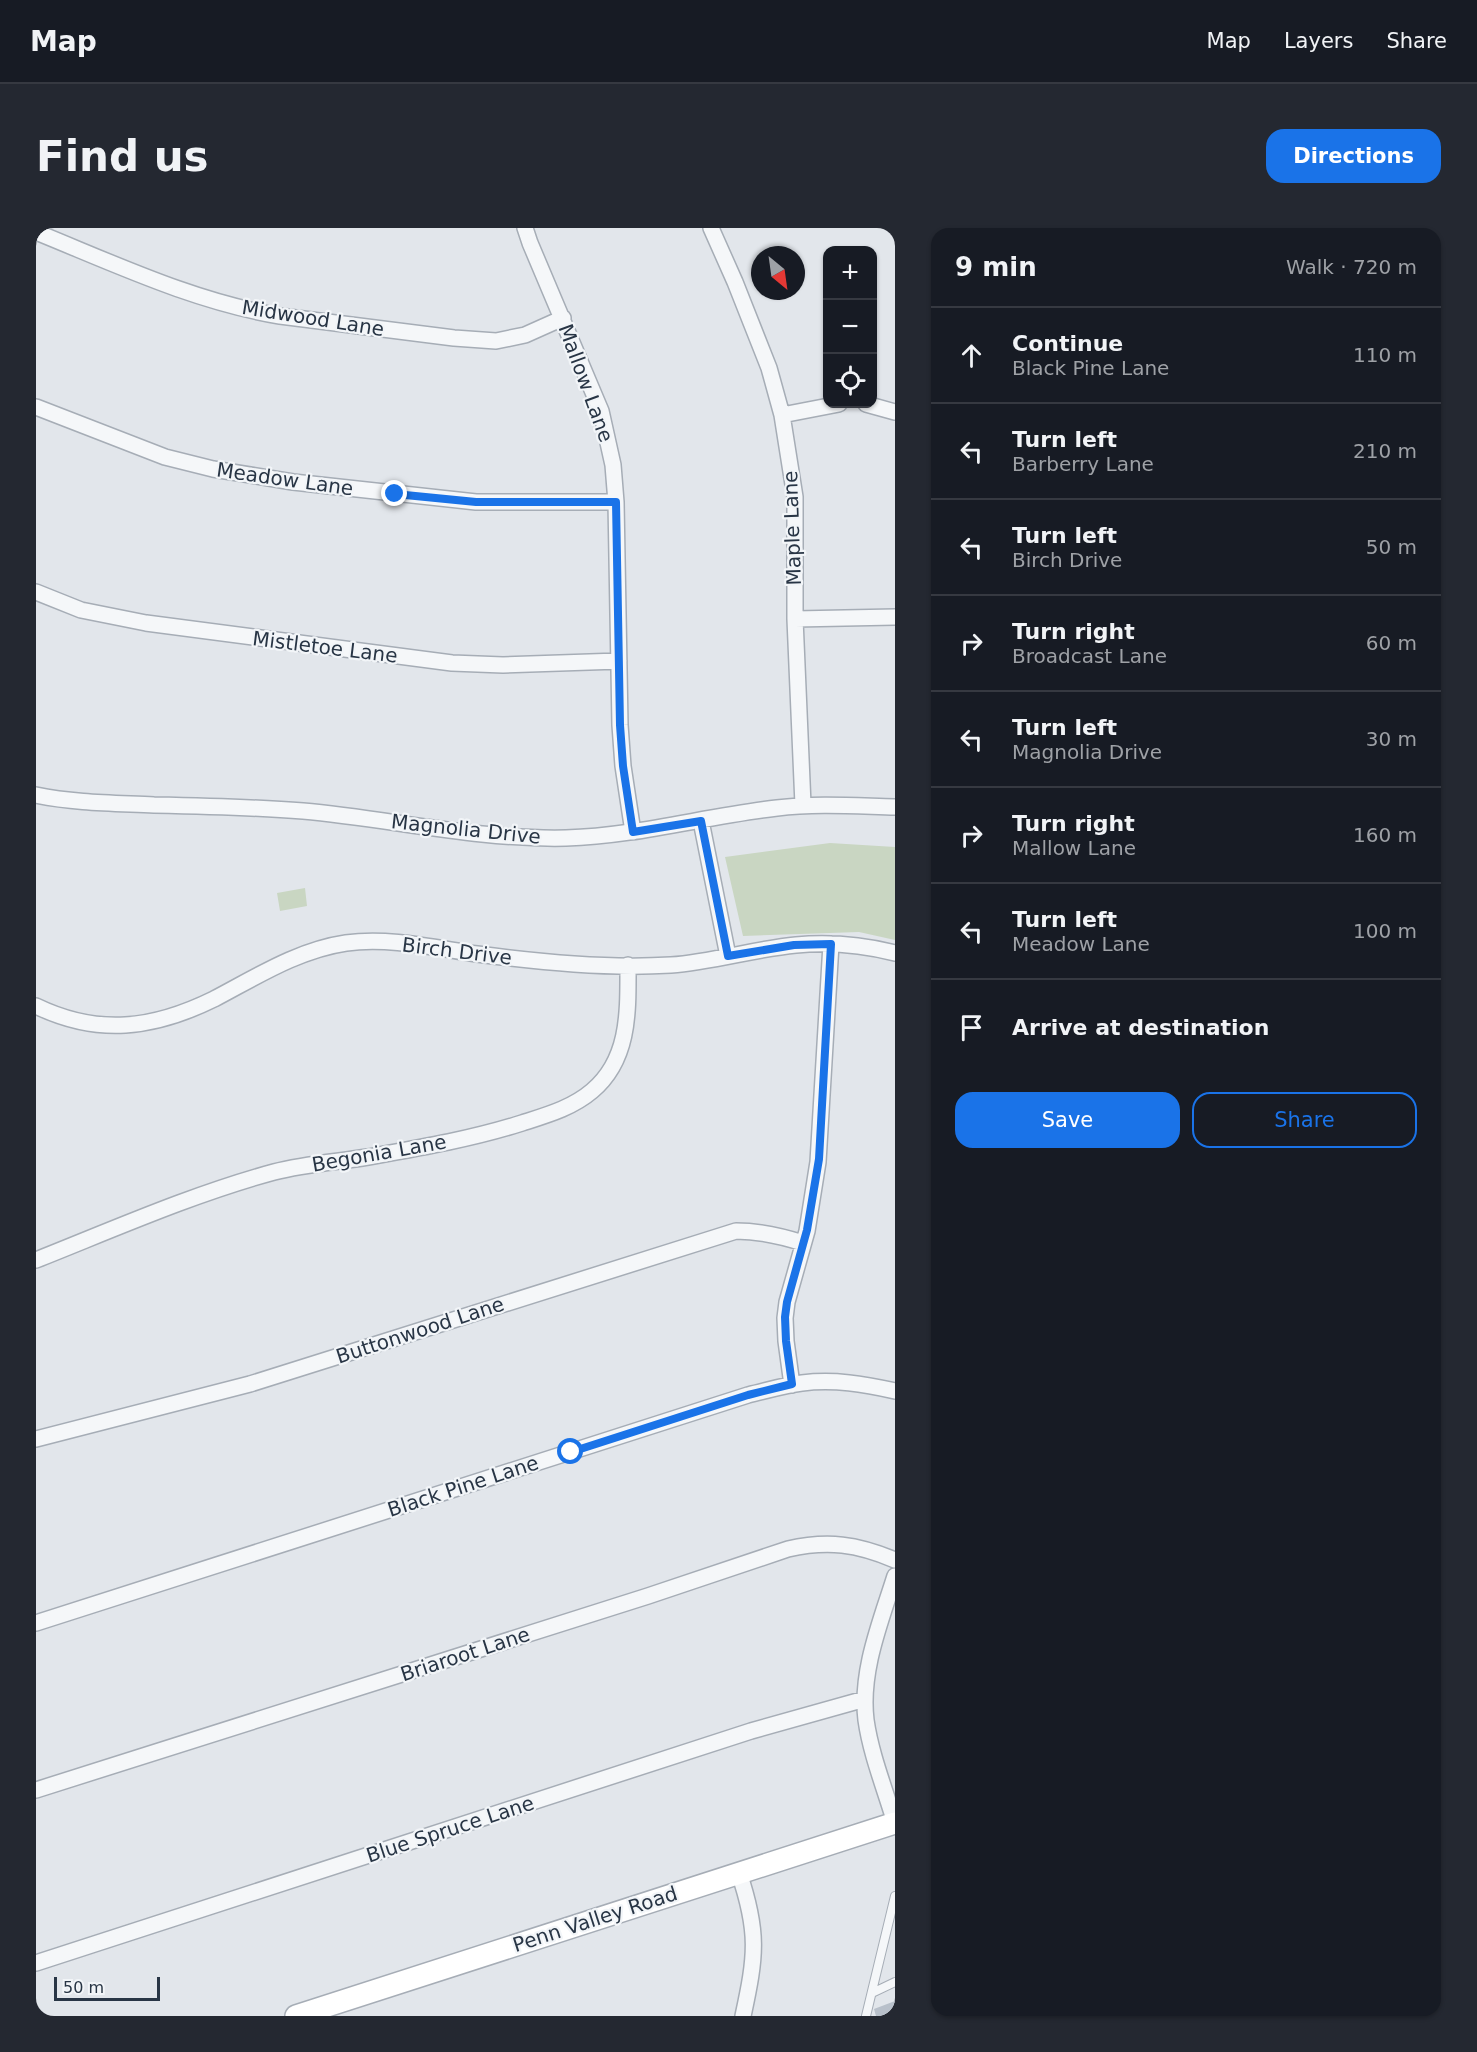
<!DOCTYPE html>
<meta charset="utf-8">
<style>
body{margin:0;font-family:"DejaVu Sans",sans-serif;background:#242831;color:#f1f3f6}
.controls{position:absolute;right:18px;top:18px;display:grid;overflow:hidden;border-radius:12px;box-shadow:0 2px 4px #0004}
.controls button{width:54px;height:54px;display:grid;place-items:center;padding:0;border:0;border-bottom:2px solid #363941;background:#171b24;color:#f1f3f6;font:30px sans-serif}
.compass{position:absolute;left:715px;top:18px;width:54px;height:54px;border-radius:50%;background:#171b24;box-shadow:0 2px 4px #0004;rotate:151deg}
.scale{position:absolute;left:18px;bottom:15px;width:106px;box-sizing:border-box;padding-left:6px;border:3px solid #283545;border-top:0;font-size:16px;line-height:21px;white-space:nowrap;color:#283545;-webkit-text-stroke:4px #f2f5f8;paint-order:stroke}
.stop{position:absolute;width:18px;height:18px;margin:-14px;border:4px solid #1a73e8;border-radius:50%;background:#fff}
.stop.end{background:#1a73e8;border-color:#fff;box-shadow:0 2px 6px #0008}
.list{margin:0;padding:0;list-style:none}
h2{display:flex;justify-content:space-between;align-items:center;height:78px;margin:0;padding:0 24px;font-size:26px}
h2 small{font-size:20px;font-weight:400;color:#9ea1a6}
.list li{display:grid;grid-template-columns:39px 1fr auto;gap:18px;align-items:center;box-sizing:border-box;height:96px;padding:0 24px;border-top:2px solid #363941}
.list b{display:block;font-size:22px;white-space:nowrap}
.list p{margin:0;font-size:20px;white-space:nowrap;color:#9ea1a6}
.list em{font-size:20px;font-style:normal;color:#9ea1a6}
.actions{display:flex;gap:12px;padding:18px 24px}
.actions a{flex:1;padding:14px 0;border:2px solid #1a73e8;border-radius:18px;text-align:center;font-size:21px;color:#1a73e8}
.actions .main{background:#1a73e8;color:#fff}
.icon{flex:none;width:33px;height:33px;fill:none;stroke:currentColor;stroke-width:2;stroke-linecap:round;stroke-linejoin:round}
.map{position:relative;flex:none;width:859px;height:1788px;overflow:hidden;border-radius:18px}
header{display:flex;align-items:center;gap:36px;box-sizing:border-box;height:84px;padding:0 30px;background:#171b24;border-bottom:2px solid #363941}
header strong{font-size:28px}
nav{display:flex;gap:33px;margin-inline-start:auto;font-size:21px}
.intro{display:flex;align-items:center;justify-content:space-between;box-sizing:border-box;height:144px;padding:0 36px}
h1{margin:0;font-size:42px}
.button{padding:15px 27px;border-radius:18px;background:#1a73e8;color:#fff;font-size:21px;font-weight:700}
main{display:flex;gap:36px;padding:0 36px}
aside{flex:1;background:#171b24;border-radius:18px;box-shadow:0 2px 4px #0004}
.map>svg:first-child{display:block}
</style>
<header>
<strong>Map</strong>
<nav><a>Map</a><a>Layers</a><a>Share</a></nav>
</header>
<div class="intro"><h1>Find us</h1><a class="button">Directions</a></div>
<main>
<div class="map">
<svg width="859" height="1788" viewBox="0 0 859 1788">
<rect width="100%" height="100%" fill="#e2e6eb"/>
<path fill="#c9d6c2" d="M794,615L859,619V712L823,704L707,708L689,629Z
M269,660L271,678L244,683L241,665Z"/>
<path fill="#b8c0ca" d="M859,1773V1788H840L838,1781Z"/>
<g fill="none" stroke-linecap="round" stroke-linejoin="round">
<defs>
<path id="lane" d="M836,1765L859,1754
M830,1788L859,1668"/>
<path id="street" d="M489,0L494,15L565,183L577,237L580,274L584,497L587,538L597,604
M675,0L699,54L733,140L746,187L759,269V391L767,577
M0,4C79,36 159,74 244,88L418,110L460,113L489,107L527,90
M830,176L859,184
M0,179L129,229L177,241L257,254L440,274H580
M746,187L803,176
M0,364L45,382L110,395L416,435L467,437L583,433
M759,391L859,389
M0,567C39,575 78,575 118,577C168,578 218,579 267,583C355,591 442,612 530,610C601,608 670,588 741,580C780,575 820,578 859,579
M665,593L692,728
M0,778C62,808 117,801 178,771C220,749 262,722 310,715C353,709 399,720 441,726C505,734 571,741 635,737C677,734 718,721 760,717C793,714 827,717 859,725
M0,1032C78,1001 157,966 238,944C269,936 300,934 332,929C383,920 436,911 486,895C511,887 536,880 556,863C594,831 592,783 592,737
M756,1157L750,1113L749,1090L751,1074L771,1003L782,934L795,716
M0,1211L214,1156L700,1003C723,1003 745,1008 767,1015
M859,1348C845,1393 824,1443 830,1492C835,1527 849,1561 859,1595
M0,1395L712,1167C730,1163 748,1157 766,1155C798,1151 828,1156 859,1163
M0,1562L612,1368L752,1321C792,1312 821,1316 859,1332
M703,1645C723,1704 720,1728 707,1788
M0,1735L715,1503L829,1471"/>
<path id="secondary" d="M260,1788L859,1595"/>
</defs>
<use href="#lane" stroke="#a6adb6" stroke-width="10"/>
<use href="#street" stroke="#a6adb6" stroke-width="18"/>
<use href="#secondary" stroke="#a6adb6" stroke-width="24"/>
<use href="#lane" stroke="#f5f7f9" stroke-width="8"/>
<use href="#street" stroke="#f5f7f9" stroke-width="15"/>
<use href="#secondary" stroke="#fff" stroke-width="21"/>
</g>
<g fill="none" stroke-linecap="round" stroke-linejoin="round">
<path stroke="#1a73e8" stroke-width="8" d="M359,266L440,274H580L584,497L587,538L597,604L665,593L692,728L758,717L795,716L783,931L771,1002L751,1074L749,1089L750,1113L756,1156L712,1167L535,1224"/>
</g>
<g text-anchor="middle" dominant-baseline="central" stroke-width="4.5" stroke-linejoin="round" paint-order="stroke">
<g font-size="20" fill="#283545" stroke="#f2f5f8">
<text transform="translate(277 90) rotate(9)">Midwood Lane</text>
<text transform="translate(550 155) rotate(70)">Mallow Lane</text>
<text transform="translate(249 251) rotate(8)">Meadow Lane</text>
<text transform="translate(756 300) rotate(-92)">Maple Lane</text>
<text transform="translate(289 419) rotate(7)">Mistletoe Lane</text>
<text transform="translate(430 601) rotate(6)">Magnolia Drive</text>
<text transform="translate(421 723) rotate(7)">Birch Drive</text>
<text transform="translate(343 925) rotate(-10)">Begonia Lane</text>
<text transform="translate(384 1102) rotate(-18)">Buttonwood Lane</text>
<text transform="translate(427 1258) rotate(-18)">Black Pine Lane</text>
<text transform="translate(429 1426) rotate(-18)">Briaroot Lane</text>
<text transform="translate(414 1601) rotate(-18)">Blue Spruce Lane</text>
<text transform="translate(559 1691) rotate(-18)">Penn Valley Road</text>
</g>
</g>
</svg>
<div class="controls">
<button>+</button>
<button>−</button>
<button><svg class="icon" aria-label="locate" viewBox="0 0 24 24"><circle cx="12" cy="12" r="6"/><path d="M12 2v4M12 18v4M2 12h4M18 12h4"/></svg></button>
</div>
<svg class="compass" viewBox="-18 -18 36 36"><path d="M0-13l5 13h-10z" fill="#e53935"/><path d="M0 13l5-13h-10z" fill="#9ea1a6"/></svg>
<div class="scale">50 m</div>
<div class="stop" style="left:535px;top:1224px"></div>
<div class="stop end" style="left:359px;top:266px"></div>
</div>
<aside>
<h2>9 min<small>Walk · 720 m</small></h2>
<ul class="list">
<li><svg class="icon" aria-label="ahead" viewBox="0 0 24 24"><path d="M12 20V5M6 11l6-6 6 6"/></svg><div><b>Continue</b><p>Black Pine Lane</p></div><em>110 m</em></li>
<li><svg class="icon" aria-label="left" viewBox="0 0 24 24"><path d="M17 20v-9H6M10 6l-5 5 5 5"/></svg><div><b>Turn left</b><p>Barberry Lane</p></div><em>210 m</em></li>
<li><svg class="icon" aria-label="left" viewBox="0 0 24 24"><path d="M17 20v-9H6M10 6l-5 5 5 5"/></svg><div><b>Turn left</b><p>Birch Drive</p></div><em>50 m</em></li>
<li><svg class="icon" aria-label="right" viewBox="0 0 24 24"><path d="M7 20v-9h11M14 6l5 5-5 5"/></svg><div><b>Turn right</b><p>Broadcast Lane</p></div><em>60 m</em></li>
<li><svg class="icon" aria-label="left" viewBox="0 0 24 24"><path d="M17 20v-9H6M10 6l-5 5 5 5"/></svg><div><b>Turn left</b><p>Magnolia Drive</p></div><em>30 m</em></li>
<li><svg class="icon" aria-label="right" viewBox="0 0 24 24"><path d="M7 20v-9h11M14 6l5 5-5 5"/></svg><div><b>Turn right</b><p>Mallow Lane</p></div><em>160 m</em></li>
<li><svg class="icon" aria-label="left" viewBox="0 0 24 24"><path d="M17 20v-9H6M10 6l-5 5 5 5"/></svg><div><b>Turn left</b><p>Meadow Lane</p></div><em>100 m</em></li>
<li><svg class="icon" aria-label="arrive" viewBox="0 0 24 24"><path d="M6 21V4h12l-3 4 3 4H6"/></svg><div><b>Arrive at destination</b></div></li>
</ul>
<div class="actions"><a class="main">Save</a><a>Share</a></div>
</aside>
</main>
